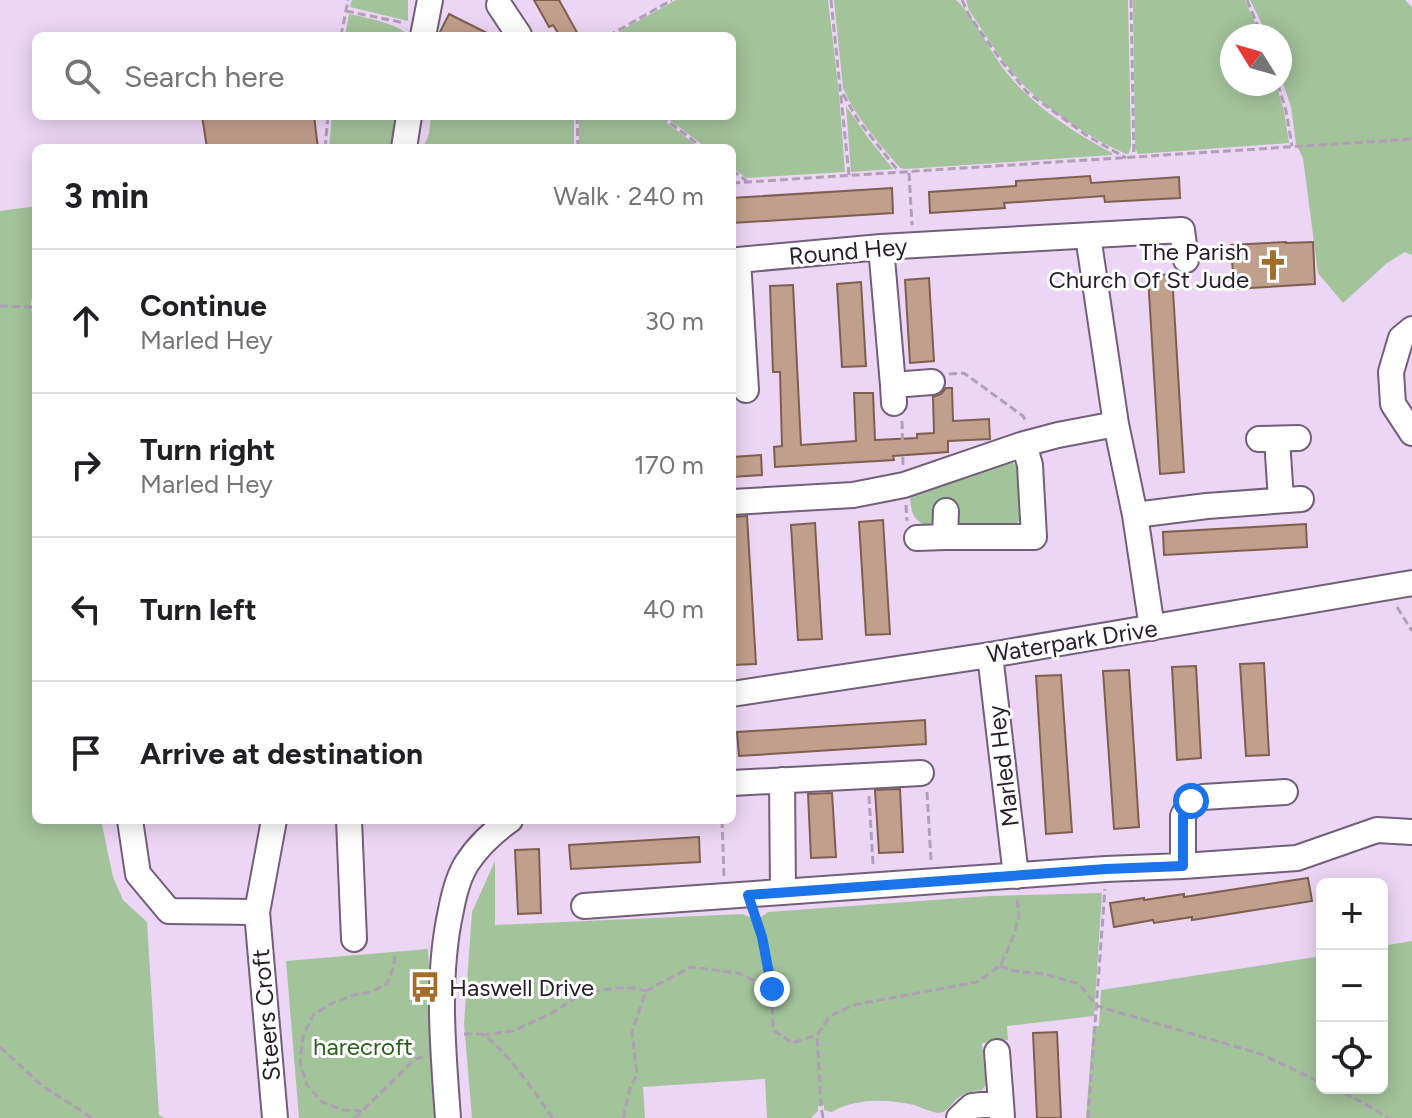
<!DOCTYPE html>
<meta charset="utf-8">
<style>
body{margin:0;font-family:Figtree,sans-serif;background:#f2f2f2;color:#202124}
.controls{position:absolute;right:24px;bottom:24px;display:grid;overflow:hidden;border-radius:12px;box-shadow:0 4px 20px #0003}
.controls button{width:72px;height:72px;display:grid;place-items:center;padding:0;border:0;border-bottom:2px solid #e0e0e0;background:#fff;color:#202124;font:40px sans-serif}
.compass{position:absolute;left:1220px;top:24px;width:72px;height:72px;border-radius:50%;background:#fff;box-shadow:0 4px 20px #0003;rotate:307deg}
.stop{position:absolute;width:24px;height:24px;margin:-18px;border:6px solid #1a73e8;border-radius:50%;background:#fff}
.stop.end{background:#1a73e8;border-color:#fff;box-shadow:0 2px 8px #0008}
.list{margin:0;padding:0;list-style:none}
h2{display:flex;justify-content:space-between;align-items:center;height:104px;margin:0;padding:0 32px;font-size:34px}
h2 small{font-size:26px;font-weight:400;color:#757577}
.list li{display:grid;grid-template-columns:52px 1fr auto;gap:24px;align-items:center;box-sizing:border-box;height:144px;padding:0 32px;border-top:2px solid #e0e0e0}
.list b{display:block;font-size:30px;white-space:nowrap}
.list p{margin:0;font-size:26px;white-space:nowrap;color:#757577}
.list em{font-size:26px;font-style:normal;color:#757577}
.icon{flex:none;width:44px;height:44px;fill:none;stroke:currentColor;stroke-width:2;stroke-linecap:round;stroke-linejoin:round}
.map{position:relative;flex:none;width:1412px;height:1118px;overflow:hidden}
.search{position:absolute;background:#fff;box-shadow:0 4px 20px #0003;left:32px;top:32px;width:704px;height:88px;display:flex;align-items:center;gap:20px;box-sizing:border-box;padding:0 28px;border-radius:12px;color:#757577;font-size:30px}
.panel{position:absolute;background:#fff;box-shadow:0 4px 20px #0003;left:32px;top:144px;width:704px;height:680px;border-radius:12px}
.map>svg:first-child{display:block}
</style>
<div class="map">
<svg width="1412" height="1118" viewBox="0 0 1412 1118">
<rect width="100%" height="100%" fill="#edd6f5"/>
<path fill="#a3c39b" d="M352,0H408V21L350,7Z
M676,0H828L839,94L845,172L746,178L732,167V148H707L664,116H732V36H611Z
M834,0H956C975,17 989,50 1005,71C1033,106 1073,132 1112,153V155L906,169L900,168C879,143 856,118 843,88Z
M966,0H1128L1131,145L1129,153L1126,154C1090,138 1045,109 1019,80C1000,59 985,34 969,10Z
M1133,0H1245L1261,36H1232V84H1276L1284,111L1289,143L1138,154L1135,148Z
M1250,0H1405L1412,7V255L1405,252L1387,263L1343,303L1318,273L1303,158L1296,144L1291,107L1280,74V36H1268Z
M349,14C364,17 400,24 409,36H345Z
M846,106L869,139L893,169L851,172Z
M332,116H396L392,148H329Z
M431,116H574V148H423L429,134Z
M579,116H658L700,148H579Z
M36,206V280L31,302L36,360V820H101L113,877L123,900L147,922L159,1115L165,1118H0V211Z
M1011,460L1019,470L1021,518L1013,527L966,529L936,518L934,522L925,526C912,517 912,514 910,498Z
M495,861V925L743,914C754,920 758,920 768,912L989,896L1102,893L1094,1016L1007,1026L1008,1040L982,1043L986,1084L982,1090C973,1091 965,1092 958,1098C951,1103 948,1113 938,1113C930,1112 921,1107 914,1105C887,1099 856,1098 832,1112L824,1110V1105L818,1106V1111L811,1118H767L765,1079L643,1087L645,1118H472L464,1023L472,912Z
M1412,941V1118H1086L1093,1026H1099L1101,990L1322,956V1088H1382V946Z
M428,949L438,1118H299L286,961Z"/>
<path fill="#c19f8d" stroke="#7e5f4f" stroke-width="2" d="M534,0H559L579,36H560L553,25L549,27Z
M449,14L493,36H438Z
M202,116H314L318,148H207Z
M1090,176L1091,183L1179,177L1180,198L1105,202L1104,196L1004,203L1005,208L930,213L929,192L1016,186V181Z
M892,188L893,213L732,223V198Z
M1286,242V243L1313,242L1315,284L1234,289L1231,245Z
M1172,274L1184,472L1160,474L1148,276Z
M929,278L934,361L910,363L905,280Z
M861,282L866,366L842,367L837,284Z
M793,285L801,445L856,441L854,393H873L875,440L917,438V434L934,433L933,397L941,394L946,388H952L953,421L989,419L990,439L948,441V452L893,456L894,460L775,467L774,447L782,446L780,372H773L770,286Z
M761,455L762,475L732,477V457Z
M747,516L756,664L732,665V517Z
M883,520L890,634L866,635L859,522Z
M815,523L822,639L798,640L791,525Z
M1306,524L1307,547L1164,555L1163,532Z
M1264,663L1269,755L1246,756L1240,664Z
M1196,666L1201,758L1177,760L1172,667Z
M1129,670L1139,827L1114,829L1103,671Z
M1061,675L1072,832L1046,834L1036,676Z
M925,720L926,744L739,756L737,732Z
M900,789L903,852L879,853L875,790Z
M832,793L836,857L811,858L808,794Z
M699,837L700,862L571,869L569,845Z
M539,849L541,913L518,914L515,850Z
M1308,878L1312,901L1192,920V917L1154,923L1153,920L1114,927L1110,903L1144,898V900L1184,894V897Z
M1057,1032L1061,1118H1037L1033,1033Z"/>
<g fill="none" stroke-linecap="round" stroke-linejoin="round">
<defs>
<path id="minor" d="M499,5L519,35
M423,36L430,0
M404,148L409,116
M1088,236L1116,424L1135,515L1152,628
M881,247L893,385
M1412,329L1401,338L1391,372L1393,404L1412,433
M746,390L738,260L881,247L1182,230L1186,260
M894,403L893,385L932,382
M1259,439L1298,438
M1277,439L1281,500
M732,502L853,495L904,485L1024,444L1058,435L1116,424
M1135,515L1207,506L1301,499
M945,537H1034L1030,465L1024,444
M917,538L945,537L946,511
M990,655L1016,876
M732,694L990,655L1412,583
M782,780L783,892
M732,783L921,773
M130,820L138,874L169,911L257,912
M274,820L257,912L275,1118
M349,820L354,939
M1183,866V816L1191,801L1203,797L1285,792
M584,906L1106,869L1183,866L1297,858L1377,830L1412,832
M997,1052L1001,1103
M448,1118C443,1049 436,978 451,910C454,894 458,877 467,863C478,846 493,832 510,820
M959,1118L972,1106L1001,1103L1002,1118"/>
</defs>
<use href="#minor" stroke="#725f79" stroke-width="28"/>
<path stroke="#b19eb7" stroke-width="3" stroke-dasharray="8 4" stroke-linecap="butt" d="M831,0L849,175
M962,0L969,15L1002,62L1027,92L1086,135L1126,158
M1131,0L1134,158
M1247,0L1262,36
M346,11L405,23
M341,36L348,0
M608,36L672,0
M1278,84L1286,111L1292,146
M843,94L858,120L899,172
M577,116L578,148
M661,116L703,148
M325,148L328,116
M732,170L748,182
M909,173L912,225
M732,183L1412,139
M0,306L36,307
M949,374L964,373L1023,416L1027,423
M902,421L903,465
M906,505L907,521
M1397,607L1412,631
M927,792L931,860
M869,796L873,864
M722,820L724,876
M754,913C767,954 772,987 773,1030L792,1043L817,1035
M1000,966L1015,971L1044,974L1079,984L1097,1006L1261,1054L1322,1083
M464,1034C470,1034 478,1033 483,1035C502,1044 540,1100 553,1118
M482,1035L513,1031L550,1014L586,992L619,988H634L646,991
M0,1047L40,1084L92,1118
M1333,1088L1358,1100L1389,1118
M362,1111L343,1110L322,1102L307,1085L300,1063L303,1037L313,1015L332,1003L354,995L371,992L387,984L394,965L395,952
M355,1118L415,1059L423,1057
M623,1118L630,1088L637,1075L632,1032L646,991L691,967L738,973L772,989
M823,1118L821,1106L817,1035L829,1017L853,1005L977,982L1000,966L1011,943L1019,917L1017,896
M1088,1118L1105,889"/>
<use href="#minor" stroke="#fff" stroke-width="24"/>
</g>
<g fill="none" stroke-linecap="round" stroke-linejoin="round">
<path stroke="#1a73e8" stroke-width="10" d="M772,989L762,937L748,895L1106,869L1183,866V816L1191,801"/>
</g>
<defs>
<symbol id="church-bare" viewBox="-9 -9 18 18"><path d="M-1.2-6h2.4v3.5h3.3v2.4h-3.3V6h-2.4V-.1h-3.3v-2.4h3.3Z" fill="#a36c28" stroke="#fff" stroke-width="2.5" paint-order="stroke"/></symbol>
<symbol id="bus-bare" viewBox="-9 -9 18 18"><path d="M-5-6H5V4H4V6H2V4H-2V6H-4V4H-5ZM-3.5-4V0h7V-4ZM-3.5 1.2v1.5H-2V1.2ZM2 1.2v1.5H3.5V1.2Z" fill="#a36c28" stroke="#fff" stroke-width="2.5" paint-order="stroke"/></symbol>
</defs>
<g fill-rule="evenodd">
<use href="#church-bare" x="1251" y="243" width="44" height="44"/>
<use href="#bus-bare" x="403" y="965" width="44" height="44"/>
</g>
<g text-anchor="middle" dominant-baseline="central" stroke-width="6" stroke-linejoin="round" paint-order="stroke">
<g font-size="24" fill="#261e29" stroke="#fff">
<text transform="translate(848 251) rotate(-5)">Round Hey</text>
<text transform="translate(1072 641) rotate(-9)">Waterpark Drive</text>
<text transform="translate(1003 766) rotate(-97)">Marled Hey</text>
<text transform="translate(266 1015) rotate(-95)">Steers Croft</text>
</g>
<g font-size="24" fill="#261e29" stroke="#fff" text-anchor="end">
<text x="1249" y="251">The Parish<tspan x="1249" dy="28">Church Of St Jude</tspan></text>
<text x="449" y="987" text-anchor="start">Haswell Drive</text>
</g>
<g font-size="24" fill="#2b611d" stroke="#fff">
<text x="363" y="1046">harecroft</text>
</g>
</g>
</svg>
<div class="controls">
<button>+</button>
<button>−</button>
<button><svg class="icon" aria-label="locate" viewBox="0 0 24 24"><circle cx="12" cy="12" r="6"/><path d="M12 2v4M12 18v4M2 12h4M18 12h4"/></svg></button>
</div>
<svg class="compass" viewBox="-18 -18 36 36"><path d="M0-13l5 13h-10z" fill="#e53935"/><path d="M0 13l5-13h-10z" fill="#757577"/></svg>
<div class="stop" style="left:1191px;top:801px"></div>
<div class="stop end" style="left:772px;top:989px"></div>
<div class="search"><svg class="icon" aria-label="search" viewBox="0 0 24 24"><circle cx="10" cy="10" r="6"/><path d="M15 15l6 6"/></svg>Search here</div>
<section class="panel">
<h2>3 min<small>Walk · 240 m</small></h2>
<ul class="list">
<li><svg class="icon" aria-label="ahead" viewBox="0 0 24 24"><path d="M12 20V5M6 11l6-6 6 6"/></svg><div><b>Continue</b><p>Marled Hey</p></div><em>30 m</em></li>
<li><svg class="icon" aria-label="right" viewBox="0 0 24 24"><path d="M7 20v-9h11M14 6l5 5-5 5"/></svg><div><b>Turn right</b><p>Marled Hey</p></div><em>170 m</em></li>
<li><svg class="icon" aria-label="left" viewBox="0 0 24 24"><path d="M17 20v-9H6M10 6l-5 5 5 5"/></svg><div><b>Turn left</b></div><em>40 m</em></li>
<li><svg class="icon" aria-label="arrive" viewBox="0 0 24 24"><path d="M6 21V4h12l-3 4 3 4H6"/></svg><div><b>Arrive at destination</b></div></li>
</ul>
</section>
</div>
